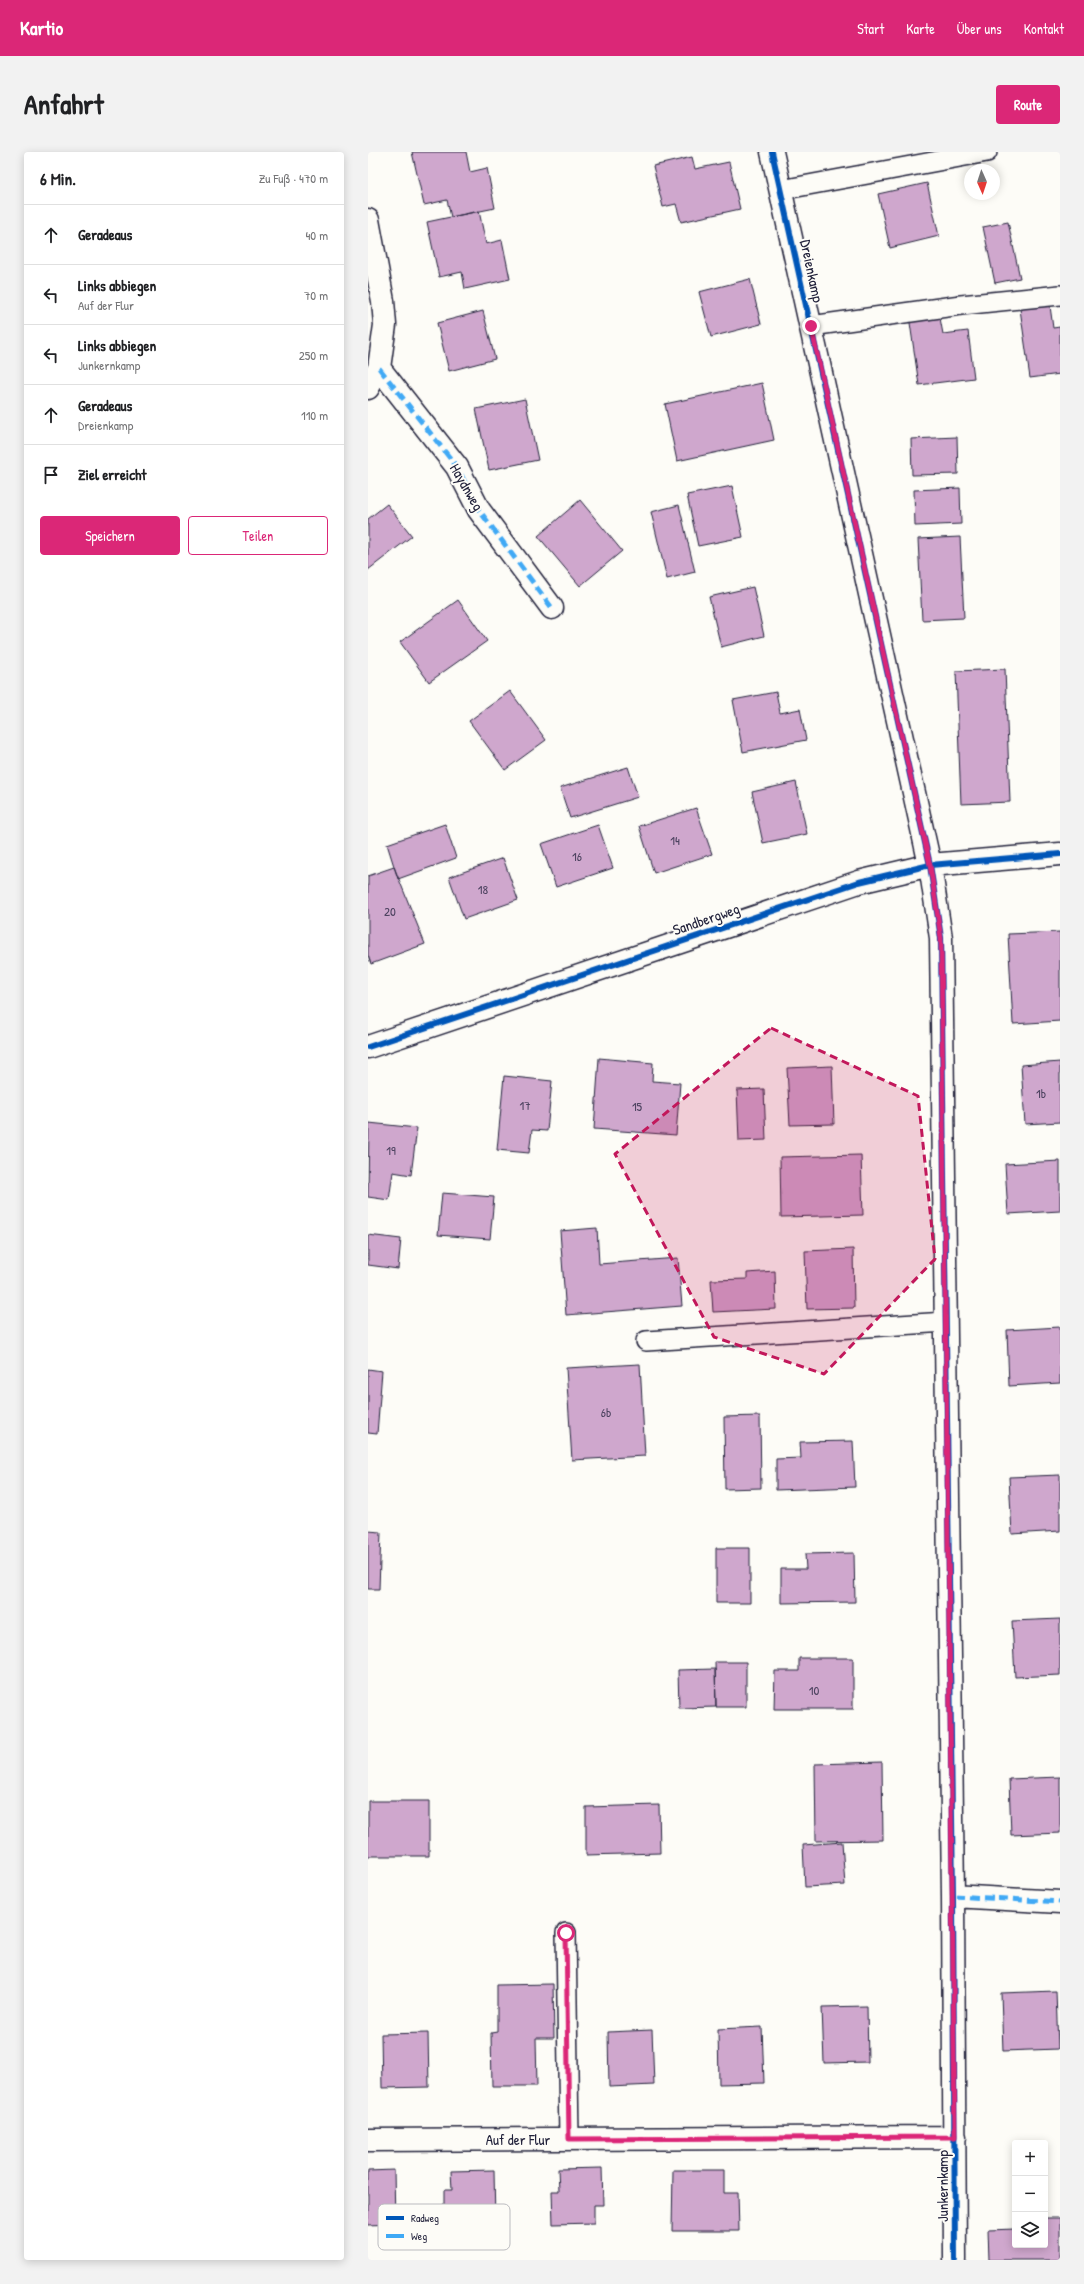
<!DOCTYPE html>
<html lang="de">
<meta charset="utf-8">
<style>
body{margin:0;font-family:"Patrick Hand",sans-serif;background:#f2f2f2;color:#202124}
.controls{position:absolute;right:12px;bottom:12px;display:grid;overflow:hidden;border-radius:4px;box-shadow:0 2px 10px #0003}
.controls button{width:36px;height:36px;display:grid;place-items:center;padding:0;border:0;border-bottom:1px solid #e0e0e0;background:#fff;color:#202124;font:20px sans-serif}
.compass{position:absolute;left:596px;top:12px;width:36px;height:36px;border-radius:50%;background:#fff;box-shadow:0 2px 10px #0003;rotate:177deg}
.stop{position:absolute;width:12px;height:12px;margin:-9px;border:3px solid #db2777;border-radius:50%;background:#fff}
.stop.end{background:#db2777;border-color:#fff;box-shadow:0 1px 4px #0008}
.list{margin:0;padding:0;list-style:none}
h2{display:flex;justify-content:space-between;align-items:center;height:52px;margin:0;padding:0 16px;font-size:17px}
h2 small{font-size:13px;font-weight:400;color:#757577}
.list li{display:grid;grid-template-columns:26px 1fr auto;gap:12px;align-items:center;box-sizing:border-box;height:60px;padding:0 16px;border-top:1px solid #e0e0e0}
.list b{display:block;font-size:15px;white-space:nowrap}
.list p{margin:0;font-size:13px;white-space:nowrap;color:#757577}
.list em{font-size:13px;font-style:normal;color:#757577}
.actions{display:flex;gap:8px;padding:12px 16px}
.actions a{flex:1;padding:9px 0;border:1px solid #db2777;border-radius:4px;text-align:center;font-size:14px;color:#db2777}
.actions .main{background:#db2777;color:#fff}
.icon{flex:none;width:22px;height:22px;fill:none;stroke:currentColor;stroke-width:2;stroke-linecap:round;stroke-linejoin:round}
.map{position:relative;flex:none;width:692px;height:2108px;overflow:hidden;border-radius:4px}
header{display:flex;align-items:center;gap:24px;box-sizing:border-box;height:56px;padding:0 20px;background:#db2777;color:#fff}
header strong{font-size:19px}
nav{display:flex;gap:22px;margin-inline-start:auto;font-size:14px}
.intro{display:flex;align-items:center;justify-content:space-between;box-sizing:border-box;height:96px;padding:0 24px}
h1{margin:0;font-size:28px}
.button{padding:10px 18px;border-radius:4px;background:#db2777;color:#fff;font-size:14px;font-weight:700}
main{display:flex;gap:24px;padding:0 24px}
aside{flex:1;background:#fff;border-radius:4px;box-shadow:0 2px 10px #0003}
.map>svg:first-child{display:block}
</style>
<header>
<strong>Kartio</strong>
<nav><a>Start</a><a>Karte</a><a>Über uns</a><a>Kontakt</a></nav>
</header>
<div class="intro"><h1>Anfahrt</h1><a class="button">Route</a></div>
<main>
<aside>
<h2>6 Min.<small>Zu Fuß · 470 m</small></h2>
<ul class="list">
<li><svg class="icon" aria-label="ahead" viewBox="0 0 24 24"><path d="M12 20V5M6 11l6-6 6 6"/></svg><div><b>Geradeaus</b></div><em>40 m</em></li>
<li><svg class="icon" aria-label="left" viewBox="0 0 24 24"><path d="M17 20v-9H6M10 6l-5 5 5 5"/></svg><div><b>Links abbiegen</b><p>Auf der Flur</p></div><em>70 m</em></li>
<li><svg class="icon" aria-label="left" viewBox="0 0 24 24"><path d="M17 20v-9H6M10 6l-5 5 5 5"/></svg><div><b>Links abbiegen</b><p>Junkernkamp</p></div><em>250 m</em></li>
<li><svg class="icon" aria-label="ahead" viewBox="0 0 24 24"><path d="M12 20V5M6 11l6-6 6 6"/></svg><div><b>Geradeaus</b><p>Dreienkamp</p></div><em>110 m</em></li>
<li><svg class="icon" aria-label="arrive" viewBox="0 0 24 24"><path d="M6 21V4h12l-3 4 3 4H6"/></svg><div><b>Ziel erreicht</b></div></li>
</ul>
<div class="actions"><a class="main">Speichern</a><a>Teilen</a></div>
</aside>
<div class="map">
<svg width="692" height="2108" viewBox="0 0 692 2108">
<rect width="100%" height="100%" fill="#fdfcf7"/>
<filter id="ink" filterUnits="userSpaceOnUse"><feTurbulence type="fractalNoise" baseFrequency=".025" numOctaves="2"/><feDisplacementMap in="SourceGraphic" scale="8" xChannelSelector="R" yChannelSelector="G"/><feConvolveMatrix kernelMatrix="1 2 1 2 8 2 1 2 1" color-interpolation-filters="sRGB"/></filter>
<g filter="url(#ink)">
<path fill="#cfa7cd" stroke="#22223b" d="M44,0H98L102,20L119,16L127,56L83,65L79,48L56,53Z
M324,5L327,17L361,10L372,57L313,70L308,52L295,55L285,14Z
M559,31L571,84L522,96L510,42Z
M111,59L118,92L134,88L142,127L97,137L94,120L71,125L59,70Z
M640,70L652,126L627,131L615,75Z
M382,127L393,172L343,185L331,140Z
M682,154L685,176L692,175V222L662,226L652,157Z
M115,159L127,207L81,219L69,171Z
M571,161L575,182L600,179L606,226L551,233L541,164Z
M394,231L406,288L309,309L297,252Z
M157,247L170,308L121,318L108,257Z
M589,285L590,322L544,323L543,287Z
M364,334L375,385L330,394L319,343Z
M592,336L593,372L547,374L546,338Z
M212,348L254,399L212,434L170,384Z
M19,352L44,384L0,418V367Z
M311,353L327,420L299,427L283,360Z
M592,385L596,466L554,468L550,387Z
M385,435L396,484L353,495L341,445Z
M90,448L119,489L61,530L32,490Z
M637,517L642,650L593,652L588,519Z
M142,539L178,588L137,618L101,569Z
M408,540L412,561L432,557L438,588L375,600L365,548Z
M260,615L270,645L202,666L192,636Z
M428,630L439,682L395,691L384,640Z
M328,656L344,702L286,721L271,674Z
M77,672L88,706L30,727L19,692Z
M230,673L245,716L188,735L173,692Z
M135,706L150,748L96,767L81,725Z
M26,715L57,792L3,812L0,803V724Z
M692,780V869L645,872L640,782Z
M231,906L285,911L284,929L312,931L308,983L226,977Z
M692,910V970L657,972L653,913Z
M464,914L466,972L422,973L419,916Z
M136,924L184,929L179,979L164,978L161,1001L129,998Z
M396,937L398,988L371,989L369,938Z
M1,971L49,976L43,1023L25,1020L21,1048L0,1045Z
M493,1003L495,1063L413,1065L412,1005Z
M692,1009V1059L640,1062L637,1012Z
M74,1041L126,1045L122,1087L70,1083Z
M229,1076L231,1112L310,1106L314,1154L198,1163L192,1079Z
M0,1083L33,1087L30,1117L0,1113Z
M485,1097L486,1156L439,1157L437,1099Z
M407,1119L408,1157L345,1160L343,1128L379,1127V1121Z
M692,1175V1231L641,1234L639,1178Z
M272,1212L277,1304L204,1308L198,1216Z
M0,1217L14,1219L9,1282L0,1281Z
M392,1264L393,1336L357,1337L356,1265Z
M485,1289L487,1335L408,1338V1307L433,1306L432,1290Z
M692,1323V1379L644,1382L641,1325Z
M0,1379L13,1380L11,1437H0Z
M348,1396H382V1451H348Z
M486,1401L487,1450L413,1451V1417H438L437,1402Z
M692,1467V1523L647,1525L644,1469Z
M431,1506H485V1557H406L407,1519H431Z
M347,1510H378V1555H348Z
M347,1517L348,1555L311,1556L310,1518Z
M514,1610L515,1688L448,1689L447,1612Z
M692,1625V1681L643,1683L641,1627Z
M0,1649H61V1704H0Z
M291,1653L292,1701L218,1703V1655Z
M474,1690L477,1733L437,1735L435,1693Z
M185,1832L186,1886H168L169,1934H124L123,1881L129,1880V1833Z
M688,1839L690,1897L635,1899L633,1841Z
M499,1854L500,1910L456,1911L454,1855Z
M394,1875L396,1931L351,1932L350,1877Z
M284,1878L286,1933L241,1935L240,1880Z
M60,1881L61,1935L14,1936L13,1882Z
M234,2016L235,2053H226V2071L185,2072L184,2039H191L190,2017Z
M26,2018L27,2072L0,2073V2019Z
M126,2018L127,2071L76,2072V2038H84L83,2019Z
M305,2018H356V2041H370L371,2079H304Z
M677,2066H692V2108H621L620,2078L647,2077V2093H677Z"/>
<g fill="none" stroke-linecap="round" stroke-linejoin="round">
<defs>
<path id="lane" d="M413,38L619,0
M443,174L593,153L692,143
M278,1189L578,1170
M198,1781L201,1987"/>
<path id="street" d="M404,0L562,713L573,786L585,1744L587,2108
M0,68L15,149L17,173L11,216L0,236
M11,216L89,315L111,358L184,456
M0,895L491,730L562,713L692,702
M585,1744L692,1750
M0,1988L587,1985"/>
</defs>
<use href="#lane" stroke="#22223b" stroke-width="22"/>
<use href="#street" stroke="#22223b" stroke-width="25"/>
<use href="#lane" stroke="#fdfcf7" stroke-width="19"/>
<use href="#street" stroke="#fdfcf7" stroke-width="22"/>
<path stroke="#3fa9f5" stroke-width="5" stroke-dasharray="10 5" stroke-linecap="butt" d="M11,216L89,315L111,358L184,456
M585,1744L692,1750"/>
<defs>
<path id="cycleway" d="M404,0L562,713L573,786L585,1744L587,2108
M0,895L491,730L562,713L692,702"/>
</defs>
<use href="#cycleway" stroke="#fdfcf7" stroke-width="8"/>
<use href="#cycleway" stroke="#0057b8" stroke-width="6"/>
</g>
</g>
<g fill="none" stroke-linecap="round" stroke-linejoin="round" filter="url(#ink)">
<path stroke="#db2777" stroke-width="5" d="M198,1781L201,1987L587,1985L573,786L562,713L443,174"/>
</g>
<path fill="#c2185b" fill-opacity="0.2" stroke="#c2185b" stroke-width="3" stroke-dasharray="8 5" stroke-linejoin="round" d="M403,876L550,944L567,1107L456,1222L346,1185L247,1002Z"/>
<g text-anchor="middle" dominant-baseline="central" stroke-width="4" stroke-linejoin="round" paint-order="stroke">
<g font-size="13" fill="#4d4360">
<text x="307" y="688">14</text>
<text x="209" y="704">16</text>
<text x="115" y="737">18</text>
<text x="22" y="759">20</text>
<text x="673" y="941">1b</text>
<text x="157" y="953">17</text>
<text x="269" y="954">15</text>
<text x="23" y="998">19</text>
<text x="238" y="1260">6b</text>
<text x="446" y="1538">10</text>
</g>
<g font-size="15" fill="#22223b" stroke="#fdfcf7">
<text transform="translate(444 119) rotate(78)">Dreienkamp</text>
<text transform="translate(99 335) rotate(60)">Haydnweg</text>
<text transform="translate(338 767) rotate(-19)">Sandbergweg</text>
<text x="150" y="1987">Auf der Flur</text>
<text transform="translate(574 2034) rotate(-90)">Junkernkamp</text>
</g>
</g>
<rect x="10" y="2052" width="132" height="46" rx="6" fill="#fdfcf7" stroke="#bbbbbf" stroke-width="1"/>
<rect x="18" y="2064" width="18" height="4" fill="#0057b8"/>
<rect x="18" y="2082" width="18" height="4" fill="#3fa9f5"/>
<g font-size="11" fill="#22223b">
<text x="43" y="2070">Radweg</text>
<text x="43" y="2088">Weg</text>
</g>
</svg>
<div class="controls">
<button>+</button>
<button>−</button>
<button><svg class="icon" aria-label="layers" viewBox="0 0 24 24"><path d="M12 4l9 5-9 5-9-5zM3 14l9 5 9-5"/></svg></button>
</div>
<svg class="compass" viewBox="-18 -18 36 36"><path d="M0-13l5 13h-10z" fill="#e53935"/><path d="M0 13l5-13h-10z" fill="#757577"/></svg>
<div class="stop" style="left:198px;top:1781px"></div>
<div class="stop end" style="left:443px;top:174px"></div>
</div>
</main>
